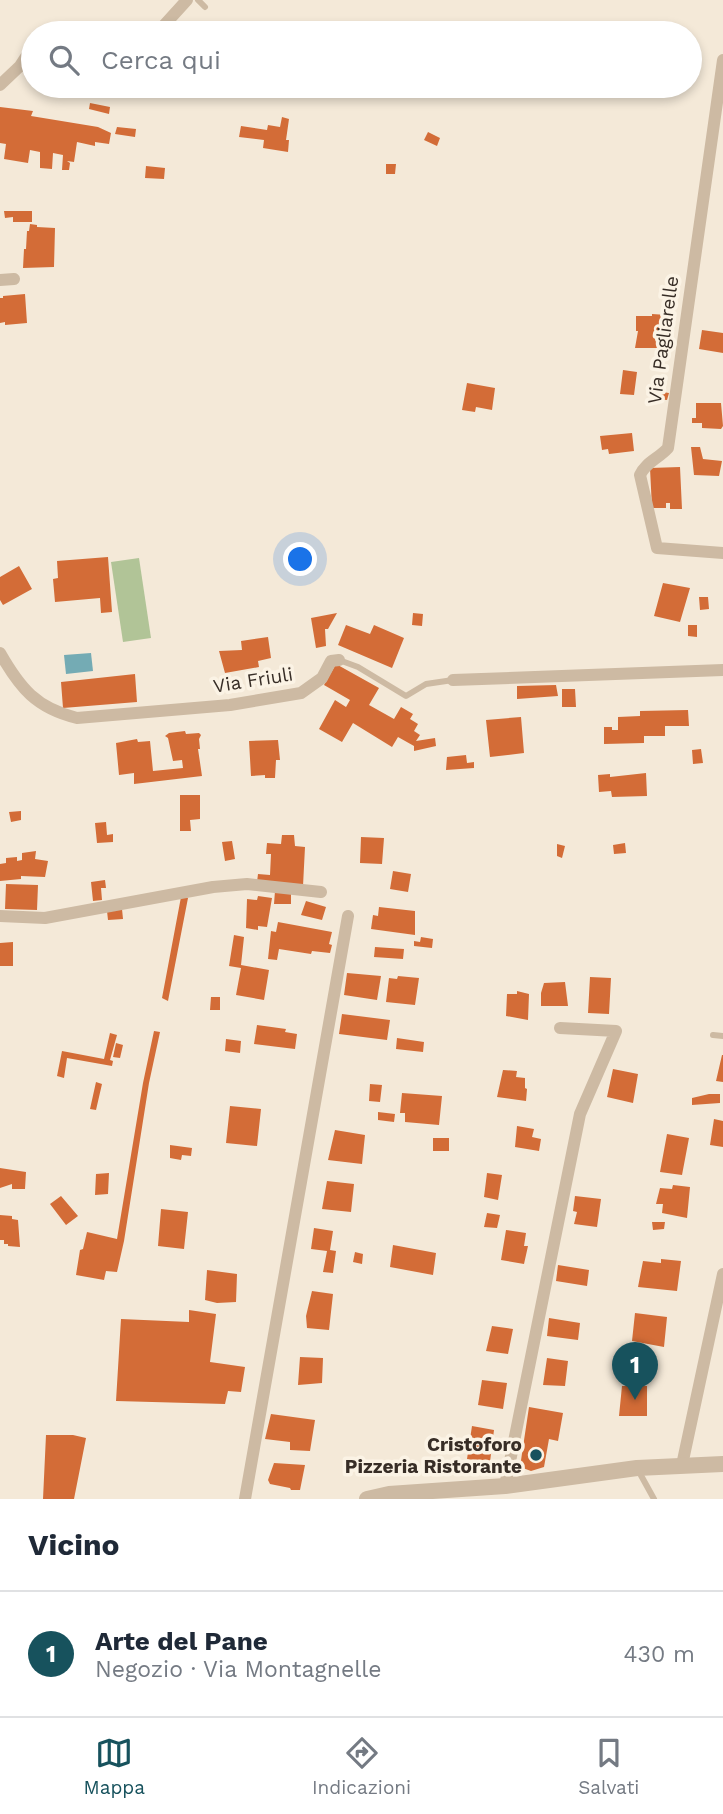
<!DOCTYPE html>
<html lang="it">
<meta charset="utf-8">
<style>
body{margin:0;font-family:"Work Sans",sans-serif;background:#f2f2f3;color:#1f2937}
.you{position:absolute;left:301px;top:560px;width:24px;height:24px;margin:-18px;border:5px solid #fff;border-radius:50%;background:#1a73e8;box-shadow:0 0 0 10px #1a73e833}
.badge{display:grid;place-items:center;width:46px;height:46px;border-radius:50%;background:#17525d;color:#fff;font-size:23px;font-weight:700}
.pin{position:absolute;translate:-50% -58px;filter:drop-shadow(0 2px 4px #0008)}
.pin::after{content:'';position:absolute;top:37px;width:24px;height:21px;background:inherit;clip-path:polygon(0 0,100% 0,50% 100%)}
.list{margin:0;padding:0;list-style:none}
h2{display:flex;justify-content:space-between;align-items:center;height:91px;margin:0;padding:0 28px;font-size:30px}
h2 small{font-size:23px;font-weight:400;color:#747a83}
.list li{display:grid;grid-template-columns:46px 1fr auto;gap:21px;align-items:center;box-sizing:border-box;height:126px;padding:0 28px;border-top:2px solid #e0e1e3}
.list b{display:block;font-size:26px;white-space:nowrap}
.list p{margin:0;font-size:23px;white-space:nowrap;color:#747a83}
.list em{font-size:23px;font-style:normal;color:#747a83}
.icon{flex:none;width:38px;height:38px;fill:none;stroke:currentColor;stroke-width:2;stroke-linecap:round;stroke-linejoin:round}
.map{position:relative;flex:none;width:723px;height:1499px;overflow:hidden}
.search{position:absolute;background:#fff;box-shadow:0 4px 10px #0003;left:21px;right:21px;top:21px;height:77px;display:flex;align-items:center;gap:18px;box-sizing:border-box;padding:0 24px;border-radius:38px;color:#747a83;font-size:26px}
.sheet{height:217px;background:#fff}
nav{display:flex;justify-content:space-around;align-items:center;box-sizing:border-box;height:98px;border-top:2px solid #e0e1e3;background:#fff;font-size:19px;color:#747a83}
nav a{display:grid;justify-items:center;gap:4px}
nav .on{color:#17525d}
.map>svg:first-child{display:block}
</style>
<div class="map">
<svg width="723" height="1499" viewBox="0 0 723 1499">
<rect width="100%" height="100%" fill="#f4e9d8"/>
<path fill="#b1c497" d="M139,558L151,638L123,642L111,562Z"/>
<path fill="#74abb4" d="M91,653L93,671L66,674L64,655Z"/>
<path fill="#d36c37" d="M90,103L110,107L109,114L89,109Z
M0,107L33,111L31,116L98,127L111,133L109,144L95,142V146L77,142L74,162L67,161L70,163L69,170H62L63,155L53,153L52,169L40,168V152L30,150L28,163L4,159L6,144L0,143Z
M282,117L289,119L286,140H289L288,152L263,148L264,140L239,137L241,126L267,130L268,125L280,127Z
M117,127L136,129L135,137L115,134Z
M428,132L440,138L437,146L424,140Z
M386,164H396L395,174H386Z
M146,166L165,168L164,179L145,178Z
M4,211H32V222H13V217L5,218Z
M30,224L37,225V227L55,228L54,267L23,268L24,249H26L27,231H29Z
M25,294L27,323L5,325V322L0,323V298H3V296Z
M652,314L667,315V327H663L666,348H635L638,331H636V316H652Z
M702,330L723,333V353L699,349Z
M623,370L637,372L634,395L620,394Z
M467,383L495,388L492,410L476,407L475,412L462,410Z
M656,391L669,393L667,400L655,399Z
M696,403H721L723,426L721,429L702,428V423H692V418H696Z
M632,433L634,451L609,454L608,449L602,450L600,436Z
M691,447H700L703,459L722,461L719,476L694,475Z
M680,467L682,509H670V503H666V508H652L650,468Z
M108,557L112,612L101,613L100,598L55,602L53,579L58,578L57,561Z
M19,566L32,589L3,605L0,600V577Z
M663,583L690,588L680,622L654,616Z
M699,597H708L709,609L700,610Z
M337,613L328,629H325L326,646L316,648L311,618Z
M413,613L423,614L422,626L412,625Z
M346,625L370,634L374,625L404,638L392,668L338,645Z
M688,625H697V637L688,636Z
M268,637L271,658L258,661L259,667L225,673L219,651L242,650L241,641Z
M336,664L379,688L369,705L394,719L401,707L413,714L410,719L418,724L414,731L420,735L416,741L435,738L436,746L414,751V746L398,737L392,747L353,723L342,742L319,729L335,700L346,707L350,700L324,685Z
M135,674L137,702L63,708L61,682Z
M556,685L558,696L517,699V686Z
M562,689H575L576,707H562Z
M688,710L689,726H665V736H644V743L604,744V727H612V730H618V717L640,716V711Z
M521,717L524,753L490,757L486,720Z
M185,731L186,734L199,733L201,735L199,739L200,749H198L202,776L134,784V773L119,775L116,743L137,739L138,742L150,741L153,771L183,768L182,760L173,761L168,738L165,736L169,733Z
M278,740L280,760H276L275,778H265V775L251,776L249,741Z
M701,749L703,763L693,764L692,750Z
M466,755L467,763L474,762V768L446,770L447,757Z
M646,773L647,796L612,797L611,791L599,792L598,775L610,774V777Z
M180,795H200V819L190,820L191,831H180Z
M21,811V820L11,822L9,812Z
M106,822L107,835L113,834V842L97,843L95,823Z
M282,835H294L295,846L305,847L303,886L257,882L258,874L270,875L271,854H266L267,843L281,844Z
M361,837L384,838L382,864L360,863Z
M232,841L235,859L225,861L222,842Z
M625,843L626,853L614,854L613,845Z
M557,844L565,846L562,858L557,856Z
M36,851L35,859L48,861L45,877L21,876V879L0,881V864L6,863V858L17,857V861L22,860V853Z
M393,871L411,874L408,892L390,889Z
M105,880L106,888H101L102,900L93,901L91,882Z
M6,884L38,885L37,910L5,909Z
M275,891L291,892V904H274Z
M258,896L272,898L267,927L258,926V930L246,928L247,899L257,900Z
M181,897L188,898L168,1001L162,998Z
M306,901L326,907L322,920L301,915Z
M379,907L415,911V935L371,929L373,915L378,916Z
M122,909L123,919L108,920L107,911Z
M278,922L332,932L329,944L332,945L330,953L312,951L311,954L279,949L277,960L268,959L271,931L276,932Z
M234,935L244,937L241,965L269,970L264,1000L236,995L241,968L229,966Z
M421,937L433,939L432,948L414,946V941L420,942Z
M13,942V966H0V943Z
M375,947L404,949L403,959L374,957Z
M347,973L381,976L377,1000L344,995Z
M398,976L419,978L415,1005L386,1002L389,978L397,979Z
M590,977L611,978L609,1014L588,1013Z
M565,982L568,1006H541V993L544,983Z
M517,991L529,994L528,1020L506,1016L507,994H517Z
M211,997H220V1010H210Z
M342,1014L390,1020L387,1040L339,1034Z
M257,1025L286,1029L285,1032L297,1034L295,1049L254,1044Z
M154,1031L160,1032L149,1083L124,1241L117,1272L106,1271L104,1280L76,1275L80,1250L83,1249L87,1232L117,1239L143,1083Z
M110,1033L117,1035L110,1060L113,1061L112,1066L67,1058L64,1078L57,1076L62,1051L104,1059Z
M397,1038L424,1042L423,1052L396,1049Z
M226,1039L241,1041L240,1053L225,1051Z
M116,1043L123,1045L120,1058L113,1057Z
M722,1055H723V1082L716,1081Z
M613,1069L638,1074L633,1103L607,1097Z
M503,1070L517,1071L516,1077L525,1078V1088L527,1089L526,1101L497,1097Z
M96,1082L102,1084L96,1110L90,1109Z
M370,1084L382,1085L380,1102L369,1101Z
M402,1093L442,1096L439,1125L405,1122V1113H400Z
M709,1094H720V1103L692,1105V1098Z
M230,1106L261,1109L257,1146L226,1143Z
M378,1112L395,1114L394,1122L378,1120Z
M714,1119L723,1121V1147L710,1145Z
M517,1126L534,1129L532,1137L541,1139L539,1151L515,1147Z
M335,1130L365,1135L362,1164L328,1160Z
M667,1134L689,1138L682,1175L660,1172Z
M433,1138H449V1151H433Z
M170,1145L192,1148L191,1156L182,1155L181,1160L170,1158Z
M0,1168L26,1172L25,1189H12V1184L0,1188Z
M109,1173L108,1194L95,1195L96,1174Z
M487,1173L502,1175L498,1200L484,1197Z
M327,1181L354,1184L351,1212L322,1209Z
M673,1185L690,1187L687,1218L662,1213L663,1204H656L660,1188L672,1189Z
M61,1196L78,1216L66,1225L50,1204Z
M575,1196L601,1199L597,1227L574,1224L577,1212L573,1211Z
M161,1209L188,1212L184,1249L158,1246Z
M487,1213L500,1215L497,1228L484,1227Z
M0,1215L12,1216V1219L18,1220L20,1247L8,1246V1244H4V1240H0Z
M652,1222H665L664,1229L653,1230Z
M314,1228L333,1231L330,1250L336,1251L333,1273L323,1272L327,1251L311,1249Z
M506,1230L526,1233L524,1246H528L524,1264L501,1260Z
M393,1245L436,1253L433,1275L390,1267Z
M355,1252L363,1254L362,1264L353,1262Z
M661,1259L681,1261L677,1291L638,1287L643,1261L661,1263Z
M558,1265L589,1270L587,1286L556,1281Z
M207,1270L237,1274L236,1302L217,1303L205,1300Z
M312,1291L333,1294L329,1330L307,1328L306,1316Z
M189,1310L216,1314L210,1362L245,1367L241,1392L228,1391L225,1404L116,1401L121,1319L189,1322Z
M635,1313L667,1317L664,1347L632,1341Z
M549,1318L580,1323L578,1340L547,1336Z
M492,1326L513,1329L508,1354L486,1351Z
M300,1357L323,1358L322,1383L298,1385Z
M547,1358L568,1361L565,1386L543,1385Z
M482,1380L507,1383L503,1409L478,1405Z
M622,1386H647V1416H619Z
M529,1407L563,1413L558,1441L549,1439L544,1467L531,1471L520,1467Z
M271,1414L315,1420L310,1451L290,1450V1442L265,1439Z
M472,1426L494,1430L490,1462L467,1459Z
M46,1435H73L86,1438L74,1499H43Z
M274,1463L305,1465L300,1490H291L290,1488L270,1484L268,1480Z"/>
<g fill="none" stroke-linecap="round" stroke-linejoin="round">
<path stroke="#cdbaa3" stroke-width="6" d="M198,0L205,7
M339,660L358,667L406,696L426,684L453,680
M713,1035L723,1036
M638,1470L654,1499"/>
<path stroke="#cdbaa3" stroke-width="12" d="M157,33L187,0
M723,60L668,448C658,459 646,462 640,475L657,548L723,553
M0,85L20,66L33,46
M0,280L14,279
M0,653C20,688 36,708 77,718L230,705L301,693L322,678L331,661L339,660
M453,680L723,670
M0,916L45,918L213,887L247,884L321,892
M682,1465L723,1274
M505,1486L580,1114L616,1031L560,1028
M245,1499L348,916"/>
<path stroke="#cdbaa3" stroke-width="16" d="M367,1499L389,1494L505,1486L637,1468L723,1464"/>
</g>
<circle fill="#17525d" stroke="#fbf3e5" stroke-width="2.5" cx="536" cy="1455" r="7"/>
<g text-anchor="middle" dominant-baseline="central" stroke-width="7" stroke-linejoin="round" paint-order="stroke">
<g font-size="19" fill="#372d26" stroke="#fbf3e5">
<text transform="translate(663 340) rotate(-82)">Via Pagliarelle</text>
<text transform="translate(253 680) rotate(-9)">Via Friuli</text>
</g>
<g font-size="19" font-weight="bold" fill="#372d26" stroke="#fbf3e5" text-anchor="end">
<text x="522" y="1444">Cristoforo<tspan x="522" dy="22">Pizzeria Ristorante</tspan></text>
</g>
</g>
</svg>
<div class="you"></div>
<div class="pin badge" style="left:635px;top:1400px">1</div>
<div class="search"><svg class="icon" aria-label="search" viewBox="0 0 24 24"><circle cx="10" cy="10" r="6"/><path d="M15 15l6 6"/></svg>Cerca qui</div>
</div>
<section class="sheet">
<h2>Vicino<small></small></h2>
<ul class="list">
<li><span class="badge">1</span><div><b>Arte del Pane</b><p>Negozio · Via Montagnelle</p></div><em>430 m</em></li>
</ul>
</section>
<nav>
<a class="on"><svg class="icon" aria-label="map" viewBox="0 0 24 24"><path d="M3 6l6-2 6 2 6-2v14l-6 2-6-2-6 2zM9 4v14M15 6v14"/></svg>Mappa</a>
<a><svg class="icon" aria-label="directions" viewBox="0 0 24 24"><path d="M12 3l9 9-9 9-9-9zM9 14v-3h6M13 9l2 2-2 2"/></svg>Indicazioni</a>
<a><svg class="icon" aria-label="saved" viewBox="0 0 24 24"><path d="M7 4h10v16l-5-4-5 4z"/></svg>Salvati</a>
</nav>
